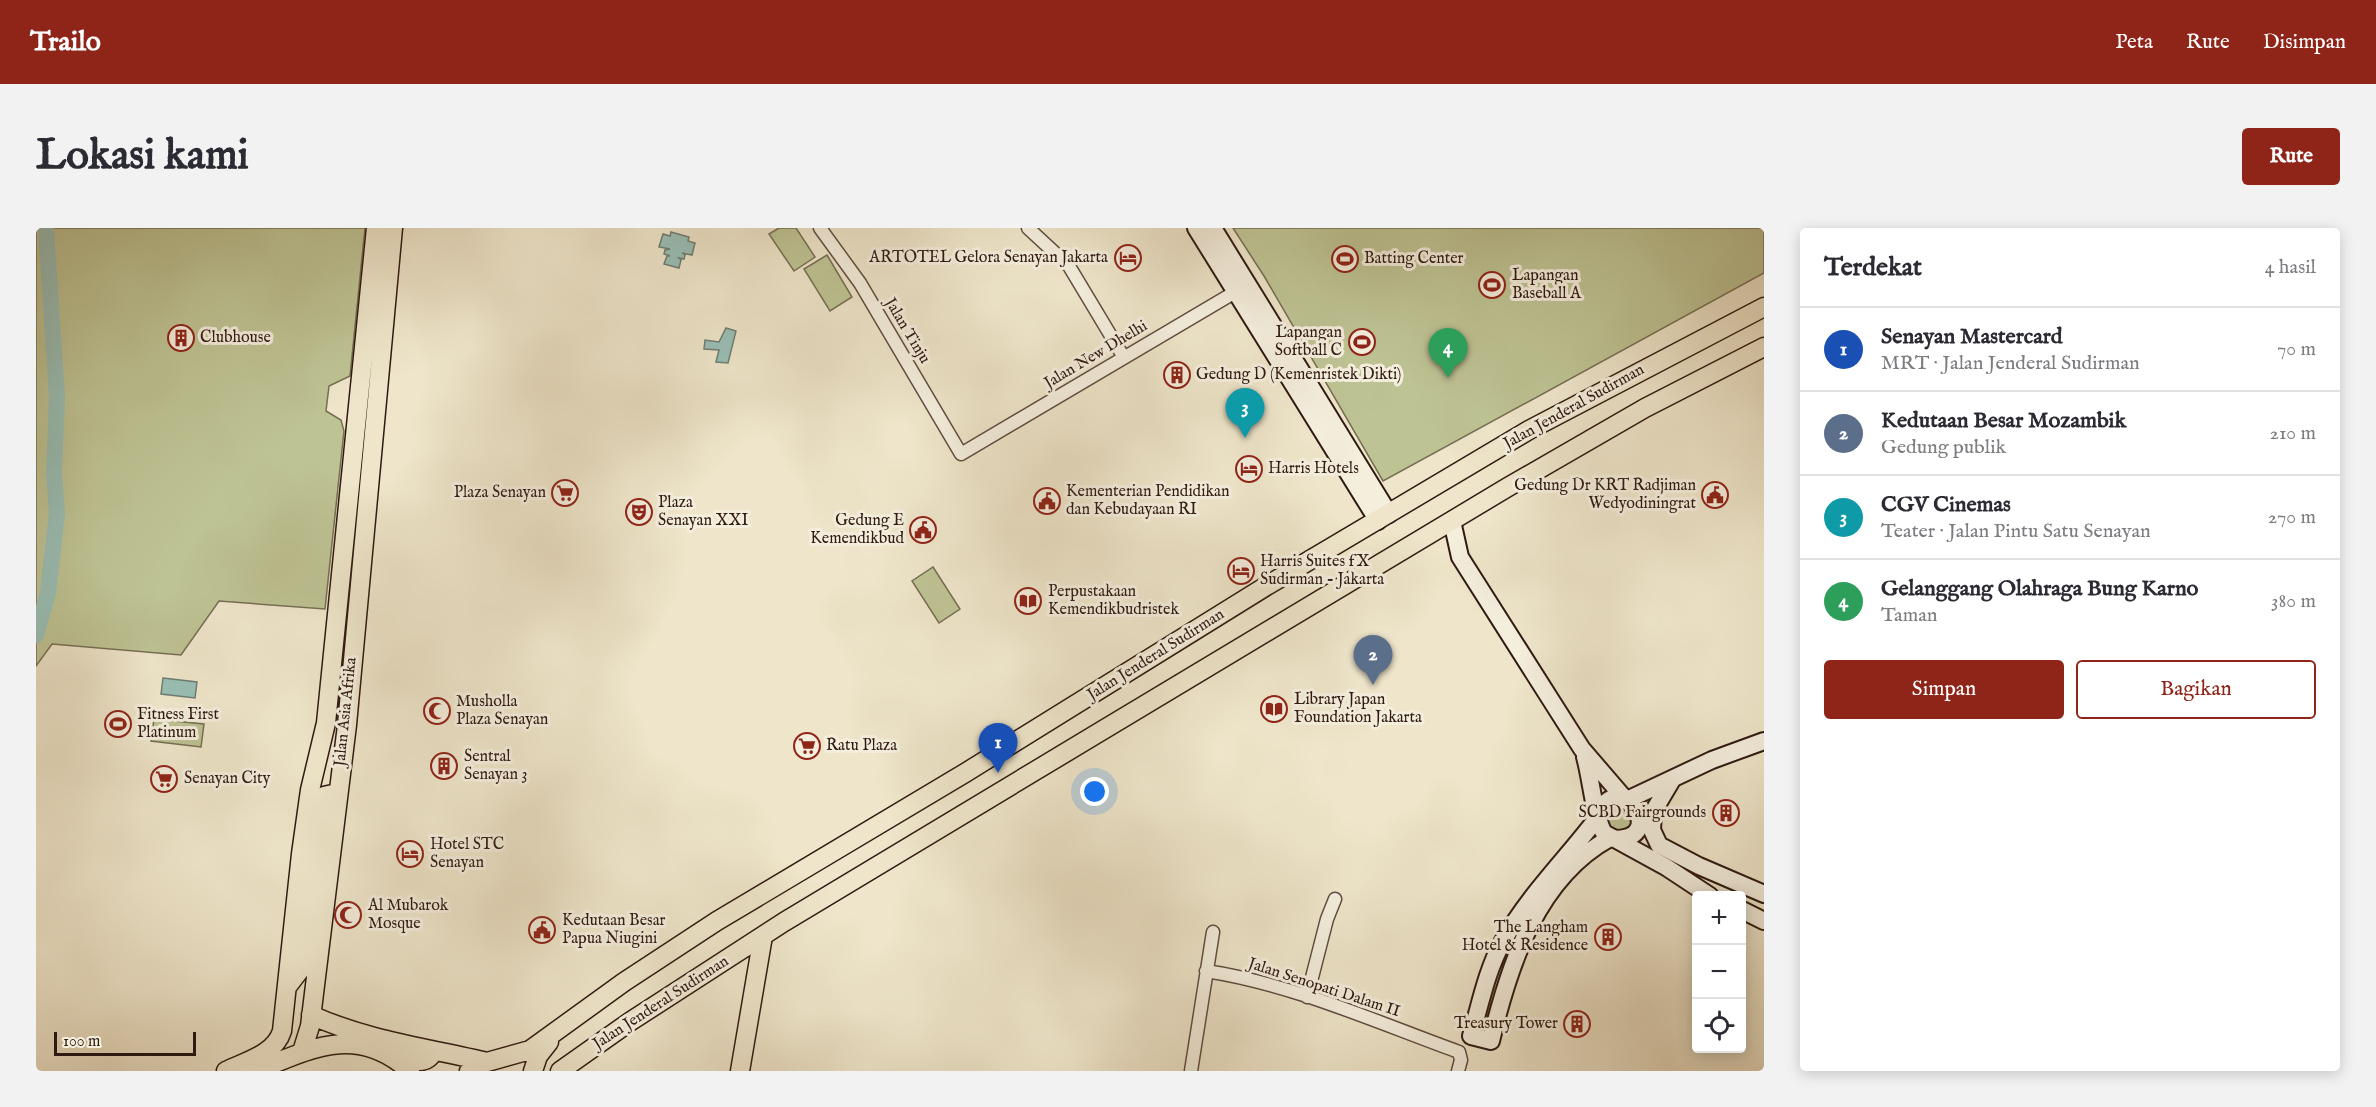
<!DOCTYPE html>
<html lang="id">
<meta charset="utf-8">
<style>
body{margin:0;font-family:"IM FELL English",serif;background:#f2f2f3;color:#2b2b33}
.controls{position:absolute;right:18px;bottom:18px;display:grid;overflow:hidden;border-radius:6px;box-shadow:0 3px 15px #0003}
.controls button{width:54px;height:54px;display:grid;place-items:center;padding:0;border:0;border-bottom:2px solid #e1e1e2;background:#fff;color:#2b2b33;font:30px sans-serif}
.scale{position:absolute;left:18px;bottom:15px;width:142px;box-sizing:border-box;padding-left:6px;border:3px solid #2f1a12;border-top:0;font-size:16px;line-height:21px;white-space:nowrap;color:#2f1a12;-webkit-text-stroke:4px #f4eedd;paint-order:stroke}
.you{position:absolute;left:1059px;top:564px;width:21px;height:21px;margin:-15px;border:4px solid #fff;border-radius:50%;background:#1a73e8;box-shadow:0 0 0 9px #1a73e833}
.badge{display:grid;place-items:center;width:39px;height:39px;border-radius:50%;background:#8f2418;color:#fff;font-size:20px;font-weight:700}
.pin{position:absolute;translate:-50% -50px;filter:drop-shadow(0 2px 3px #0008)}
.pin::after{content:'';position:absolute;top:32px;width:21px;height:18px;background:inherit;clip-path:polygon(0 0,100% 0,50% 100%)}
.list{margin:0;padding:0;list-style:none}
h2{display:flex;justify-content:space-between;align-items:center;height:78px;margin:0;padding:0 24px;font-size:26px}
h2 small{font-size:20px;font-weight:400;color:#7c7c81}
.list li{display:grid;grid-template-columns:39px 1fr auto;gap:18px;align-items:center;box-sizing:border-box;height:84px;padding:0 24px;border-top:2px solid #e1e1e2}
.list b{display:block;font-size:22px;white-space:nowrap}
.list p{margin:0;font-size:20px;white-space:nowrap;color:#7c7c81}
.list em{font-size:20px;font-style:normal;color:#7c7c81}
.actions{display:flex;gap:12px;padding:18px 24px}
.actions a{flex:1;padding:14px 0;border:2px solid #8f2418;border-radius:6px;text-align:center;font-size:21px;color:#8f2418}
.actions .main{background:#8f2418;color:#fff}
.icon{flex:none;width:33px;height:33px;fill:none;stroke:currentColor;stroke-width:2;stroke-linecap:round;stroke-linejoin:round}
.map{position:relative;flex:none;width:1728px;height:843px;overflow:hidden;border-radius:6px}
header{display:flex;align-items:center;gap:36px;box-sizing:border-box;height:84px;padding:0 30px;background:#8f2418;color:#fff}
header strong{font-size:28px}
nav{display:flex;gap:33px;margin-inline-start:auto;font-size:21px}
.intro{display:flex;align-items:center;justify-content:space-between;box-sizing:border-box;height:144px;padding:0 36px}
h1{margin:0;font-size:42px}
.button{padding:15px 27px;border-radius:6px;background:#8f2418;color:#fff;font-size:21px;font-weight:700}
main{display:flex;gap:36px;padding:0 36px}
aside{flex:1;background:#fff;border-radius:6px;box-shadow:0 3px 15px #0003}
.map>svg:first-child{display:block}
</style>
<header>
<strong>Trailo</strong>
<nav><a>Peta</a><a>Rute</a><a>Disimpan</a></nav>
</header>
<div class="intro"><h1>Lokasi kami</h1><a class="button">Rute</a></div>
<main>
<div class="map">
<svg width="1728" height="843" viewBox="0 0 1728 843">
<rect width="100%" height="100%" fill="#eee5ca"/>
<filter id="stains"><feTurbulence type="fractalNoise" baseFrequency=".00333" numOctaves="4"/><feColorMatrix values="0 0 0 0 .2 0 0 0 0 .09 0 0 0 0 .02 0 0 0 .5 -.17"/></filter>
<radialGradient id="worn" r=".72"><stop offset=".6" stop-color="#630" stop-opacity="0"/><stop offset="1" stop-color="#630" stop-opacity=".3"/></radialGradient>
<path fill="#bec394" stroke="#766e53" stroke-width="1.5" d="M0,0H329L314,148L293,158L290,183L305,192L308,203L289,381L183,373L145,427L16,416L0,438Z
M743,0H760L779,29L758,43L733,6Z
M1197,0H1728V45L1347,253L1228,48Z
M791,27L816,69L794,83L768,41Z
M897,339L924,381L903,395L876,353Z
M118,491L168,496L165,519L115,513Z
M1589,577L1598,593L1590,605L1573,603L1569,585L1575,578Z"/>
<path fill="#99bfb6" stroke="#6f7d74" stroke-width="1.5" d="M635,4L653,9L652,13L659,15L656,27L646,25L649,27L648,31L643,30L645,32L643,40L628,36L631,28H634L628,26L629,22L634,21L623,19L627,6L634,8Z
M690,100L700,103L692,135L680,134L683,122L668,121L669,112L683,114Z
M127,450L161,454L159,470L125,466Z"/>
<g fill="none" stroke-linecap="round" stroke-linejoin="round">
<path stroke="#99bfb6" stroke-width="16" d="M0,407L12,365L21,285L18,245L21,169L10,0"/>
<defs>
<path id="street" d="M784,0L824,55L925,226L1206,60
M992,0L1033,38L1087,128
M1170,743C1256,756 1340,794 1423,824L1425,832L1422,843
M1271,769L1291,691L1299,671
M1155,843L1177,704"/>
<path id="secondary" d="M1160,0L1342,293
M1177,0L1353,286
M1416,293L1424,329L1546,521L1589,571
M1549,529C1555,550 1558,589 1568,605L1630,639L1674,668
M1636,552L1617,584L1616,602L1623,617L1663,638L1728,666
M1591,572L1676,532L1728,513
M1563,587C1580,537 1636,611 1578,611
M1562,589C1531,630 1492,668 1467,713C1451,741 1444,777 1435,808L1455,813C1473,737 1501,650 1574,610
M1706,682L1728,693"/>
<path id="primary" d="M251,759L267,738L285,572L288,568L301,565
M275,787C330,812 392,820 451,834
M266,824L274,798L311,497L357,0
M358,827C374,831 389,840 398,823
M190,843C211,833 239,826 246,803L265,626L274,562L290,495L340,0
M220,843C276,820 321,796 374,843
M433,843L451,834L494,822L588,754L681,693L929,545L1232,357L1493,202L1728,79
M497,843L502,828L513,814
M524,843L595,793L748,694L1067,502L1472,259L1609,180L1728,119
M704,843L727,708"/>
</defs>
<use href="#street" stroke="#5f4d40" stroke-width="15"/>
<use href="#secondary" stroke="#2f1a12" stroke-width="20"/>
<use href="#primary" stroke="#2f1a12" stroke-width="21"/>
<use href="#street" stroke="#f4eedd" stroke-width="12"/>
<use href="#secondary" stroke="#f4eedd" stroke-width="16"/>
<use href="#primary" stroke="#eee5ca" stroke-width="18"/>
</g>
<defs>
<symbol id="hotel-ring" viewBox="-11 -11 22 22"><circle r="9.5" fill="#f4eedd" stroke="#8f2418" stroke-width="1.5"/><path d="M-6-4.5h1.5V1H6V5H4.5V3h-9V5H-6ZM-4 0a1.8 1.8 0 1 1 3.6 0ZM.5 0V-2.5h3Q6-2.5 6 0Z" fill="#8f2418"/></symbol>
<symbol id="stadium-ring" viewBox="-11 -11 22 22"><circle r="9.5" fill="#f4eedd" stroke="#8f2418" stroke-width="1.5"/><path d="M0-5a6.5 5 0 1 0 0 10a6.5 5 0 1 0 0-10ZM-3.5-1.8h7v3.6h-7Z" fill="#8f2418"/></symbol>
<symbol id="building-ring" viewBox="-11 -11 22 22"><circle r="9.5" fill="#f4eedd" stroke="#8f2418" stroke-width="1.5"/><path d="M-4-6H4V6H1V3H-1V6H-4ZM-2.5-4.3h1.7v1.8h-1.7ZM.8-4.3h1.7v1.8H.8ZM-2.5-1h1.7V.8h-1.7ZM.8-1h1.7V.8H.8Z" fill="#8f2418"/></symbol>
<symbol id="supermarket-ring" viewBox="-11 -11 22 22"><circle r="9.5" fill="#f4eedd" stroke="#8f2418" stroke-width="1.5"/><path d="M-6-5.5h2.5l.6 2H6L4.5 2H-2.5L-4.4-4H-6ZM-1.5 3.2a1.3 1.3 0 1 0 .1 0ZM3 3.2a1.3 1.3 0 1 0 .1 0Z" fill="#8f2418"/></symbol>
<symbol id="civic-ring" viewBox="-11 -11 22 22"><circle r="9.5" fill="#f4eedd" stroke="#8f2418" stroke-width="1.5"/><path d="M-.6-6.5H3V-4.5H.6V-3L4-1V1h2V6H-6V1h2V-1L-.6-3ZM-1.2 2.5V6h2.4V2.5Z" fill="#8f2418"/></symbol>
<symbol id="theatre-ring" viewBox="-11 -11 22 22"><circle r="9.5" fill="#f4eedd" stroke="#8f2418" stroke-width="1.5"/><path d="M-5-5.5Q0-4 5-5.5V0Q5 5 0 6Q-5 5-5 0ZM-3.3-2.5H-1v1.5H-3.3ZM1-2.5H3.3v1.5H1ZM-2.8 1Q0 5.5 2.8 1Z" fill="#8f2418"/></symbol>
<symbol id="library-ring" viewBox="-11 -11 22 22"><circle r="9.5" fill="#f4eedd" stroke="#8f2418" stroke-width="1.5"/><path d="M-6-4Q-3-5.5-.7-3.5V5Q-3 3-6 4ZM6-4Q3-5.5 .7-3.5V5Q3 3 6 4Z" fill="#8f2418"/></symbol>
<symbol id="mosque-ring" viewBox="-11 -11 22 22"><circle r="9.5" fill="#f4eedd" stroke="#8f2418" stroke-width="1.5"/><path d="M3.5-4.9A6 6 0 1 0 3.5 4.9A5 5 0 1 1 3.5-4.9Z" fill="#8f2418"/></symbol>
</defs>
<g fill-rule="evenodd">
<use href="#hotel-ring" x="1077" y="15" width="30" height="30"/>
<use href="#stadium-ring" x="1294" y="16" width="30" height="30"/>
<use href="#stadium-ring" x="1441" y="42" width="30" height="30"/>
<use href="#building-ring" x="130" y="95" width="30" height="30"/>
<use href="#stadium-ring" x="1311" y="99" width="30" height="30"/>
<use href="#building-ring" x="1126" y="132" width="30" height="30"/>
<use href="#hotel-ring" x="1198" y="226" width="30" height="30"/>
<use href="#supermarket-ring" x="514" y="250" width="30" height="30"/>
<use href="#civic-ring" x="1664" y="252" width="30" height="30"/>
<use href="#civic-ring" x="996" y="258" width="30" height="30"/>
<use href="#theatre-ring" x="588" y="269" width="30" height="30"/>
<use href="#civic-ring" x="872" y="287" width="30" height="30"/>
<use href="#hotel-ring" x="1190" y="328" width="30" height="30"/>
<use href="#library-ring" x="977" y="358" width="30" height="30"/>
<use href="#library-ring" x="1223" y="466" width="30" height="30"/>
<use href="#mosque-ring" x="386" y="468" width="30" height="30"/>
<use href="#stadium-ring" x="67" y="481" width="30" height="30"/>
<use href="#supermarket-ring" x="756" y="503" width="30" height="30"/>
<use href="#building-ring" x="393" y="523" width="30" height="30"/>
<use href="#supermarket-ring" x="113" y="536" width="30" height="30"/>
<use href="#building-ring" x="1675" y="570" width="30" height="30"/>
<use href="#hotel-ring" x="359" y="611" width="30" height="30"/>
<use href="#mosque-ring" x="297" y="672" width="30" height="30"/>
<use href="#civic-ring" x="491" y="687" width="30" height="30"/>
<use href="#building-ring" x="1557" y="694" width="30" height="30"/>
<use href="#building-ring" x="1526" y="781" width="30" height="30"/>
</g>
<g text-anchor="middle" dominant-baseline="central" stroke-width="6" stroke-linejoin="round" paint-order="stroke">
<g font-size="16" fill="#2f1a12" stroke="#f4eedd" text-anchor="start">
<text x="1072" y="30" text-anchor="end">ARTOTEL Gelora Senayan Jakarta</text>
<text x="1328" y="31">Batting Center</text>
<text x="1476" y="48">Lapangan<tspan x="1476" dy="18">Baseball A</tspan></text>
<text x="1306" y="105" text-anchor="end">Lapangan<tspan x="1306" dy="18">Softball C</tspan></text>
<text x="164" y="110">Clubhouse</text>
<text x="1160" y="147">Gedung D (Kemenristek Dikti)</text>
<text x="1232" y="241">Harris Hotels</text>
<text x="1660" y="258" text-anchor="end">Gedung Dr KRT Radjiman<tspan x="1660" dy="18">Wedyodiningrat</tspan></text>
<text x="1030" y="264">Kementerian Pendidikan<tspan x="1030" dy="18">dan Kebudayaan RI</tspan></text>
<text x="510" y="265" text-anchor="end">Plaza Senayan</text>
<text x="622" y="275">Plaza<tspan x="622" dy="18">Senayan XXI</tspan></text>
<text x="868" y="293" text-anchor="end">Gedung E<tspan x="868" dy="18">Kemendikbud</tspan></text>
<text x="1224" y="334">Harris Suites fX<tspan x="1224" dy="18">Sudirman - Jakarta</tspan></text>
<text x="1012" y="364">Perpustakaan<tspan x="1012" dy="18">Kemendikbudristek</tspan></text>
<text x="1258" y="472">Library Japan<tspan x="1258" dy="18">Foundation Jakarta</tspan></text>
<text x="420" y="474">Musholla<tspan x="420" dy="18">Plaza Senayan</tspan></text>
<text x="101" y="487">Fitness First<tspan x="101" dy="18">Platinum</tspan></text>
<text x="790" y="518">Ratu Plaza</text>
<text x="428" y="529">Sentral<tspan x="428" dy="18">Senayan 3</tspan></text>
<text x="148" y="551">Senayan City</text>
<text x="1670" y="585" text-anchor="end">SCBD Fairgrounds</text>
<text x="394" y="617">Hotel STC<tspan x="394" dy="18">Senayan</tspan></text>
<text x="332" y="678">Al Mubarok<tspan x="332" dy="18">Mosque</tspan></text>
<text x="526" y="693">Kedutaan Besar<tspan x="526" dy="18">Papua Niugini</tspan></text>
<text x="1552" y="700" text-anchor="end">The Langham<tspan x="1552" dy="18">Hotel &amp; Residence</tspan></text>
<text x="1522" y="796" text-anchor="end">Treasury Tower</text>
</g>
<g font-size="16" fill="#2f1a12" stroke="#f4eedd">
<text transform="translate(871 103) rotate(59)">Jalan Tinju</text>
<text transform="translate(1060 127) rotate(-31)">Jalan New Dhelhi</text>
<text transform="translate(1538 179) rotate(-29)">Jalan Jenderal Sudirman</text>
<text transform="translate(1120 427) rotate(-32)">Jalan Jenderal Sudirman</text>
<text transform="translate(310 484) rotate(-84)">Jalan Asia Afrika</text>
<text transform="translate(1288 760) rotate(18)">Jalan Senopati Dalam II</text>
<text transform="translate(625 775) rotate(-33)">Jalan Jenderal Sudirman</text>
</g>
</g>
<rect width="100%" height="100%" filter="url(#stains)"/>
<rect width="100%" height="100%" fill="url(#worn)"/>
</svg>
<div class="controls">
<button>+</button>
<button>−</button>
<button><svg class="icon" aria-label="locate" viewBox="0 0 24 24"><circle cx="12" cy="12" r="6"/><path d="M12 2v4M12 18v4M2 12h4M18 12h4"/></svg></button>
</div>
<div class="scale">100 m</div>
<div class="you"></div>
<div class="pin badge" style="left:962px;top:545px;background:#1a4fb4">1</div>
<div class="pin badge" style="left:1337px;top:457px;background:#5c6f8a">2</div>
<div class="pin badge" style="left:1209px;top:210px;background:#0f9aa8">3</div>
<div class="pin badge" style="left:1412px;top:150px;background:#2e9e5b">4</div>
</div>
<aside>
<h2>Terdekat<small>4 hasil</small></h2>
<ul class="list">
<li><span class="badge" style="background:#1a4fb4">1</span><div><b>Senayan Mastercard</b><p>MRT · Jalan Jenderal Sudirman</p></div><em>70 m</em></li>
<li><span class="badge" style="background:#5c6f8a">2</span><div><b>Kedutaan Besar Mozambik</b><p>Gedung publik</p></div><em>210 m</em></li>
<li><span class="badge" style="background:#0f9aa8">3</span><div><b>CGV Cinemas</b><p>Teater · Jalan Pintu Satu Senayan</p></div><em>270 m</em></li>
<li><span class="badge" style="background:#2e9e5b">4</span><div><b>Gelanggang Olahraga Bung Karno</b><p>Taman</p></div><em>380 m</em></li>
</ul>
<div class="actions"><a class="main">Simpan</a><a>Bagikan</a></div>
</aside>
</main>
